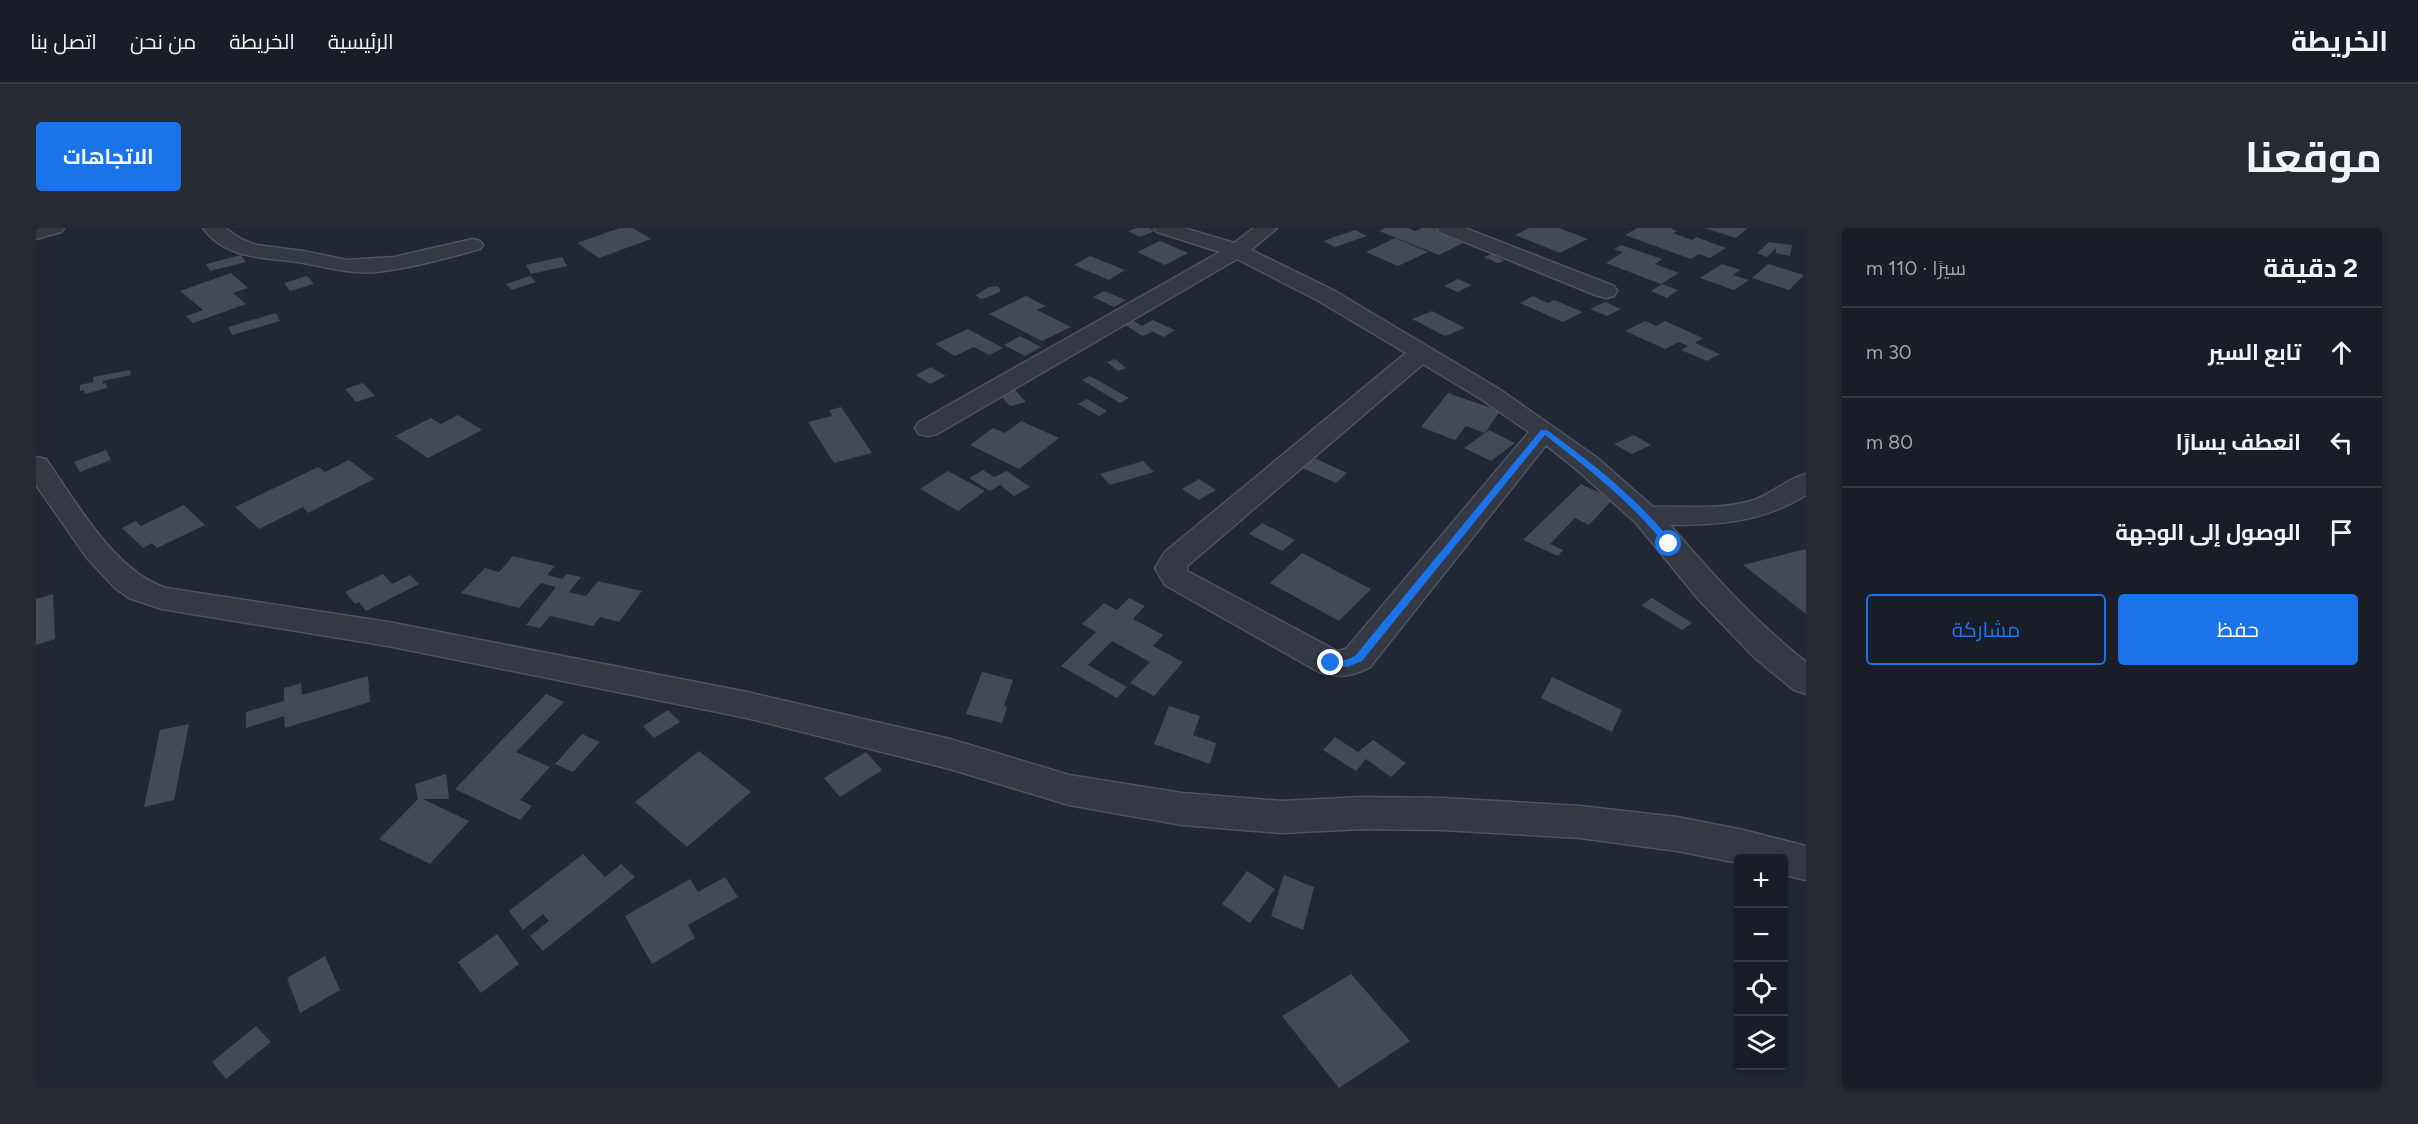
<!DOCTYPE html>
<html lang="ar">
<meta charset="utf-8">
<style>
body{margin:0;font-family:Figtree,Cairo,sans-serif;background:#262a33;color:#f1f3f6;direction:rtl}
.controls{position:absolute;right:18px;bottom:18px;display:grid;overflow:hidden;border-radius:6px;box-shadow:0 2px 4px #0004}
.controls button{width:54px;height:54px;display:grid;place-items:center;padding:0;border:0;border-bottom:2px solid #373b44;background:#191d27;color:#f1f3f6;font:30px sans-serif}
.stop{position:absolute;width:18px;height:18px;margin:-14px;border:4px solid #1a73e8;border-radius:50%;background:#fff}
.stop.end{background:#1a73e8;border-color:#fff;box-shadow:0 2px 6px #0008}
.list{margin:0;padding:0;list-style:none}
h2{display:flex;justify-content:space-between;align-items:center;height:78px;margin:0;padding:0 24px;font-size:26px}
h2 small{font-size:20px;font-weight:400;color:#9fa2a7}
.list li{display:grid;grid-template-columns:39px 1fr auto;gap:18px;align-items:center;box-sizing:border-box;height:90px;padding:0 24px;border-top:2px solid #373b44}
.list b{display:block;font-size:22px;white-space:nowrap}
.list em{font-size:20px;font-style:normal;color:#9fa2a7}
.actions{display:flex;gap:12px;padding:18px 24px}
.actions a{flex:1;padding:14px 0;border:2px solid #1a73e8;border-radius:6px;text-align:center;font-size:21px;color:#1a73e8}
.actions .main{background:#1a73e8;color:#fff}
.icon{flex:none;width:33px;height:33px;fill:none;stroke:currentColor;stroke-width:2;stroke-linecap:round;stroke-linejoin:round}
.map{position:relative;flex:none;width:1770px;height:860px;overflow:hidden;direction:ltr;border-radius:6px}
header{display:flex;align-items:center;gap:36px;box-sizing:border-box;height:84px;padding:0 30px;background:#191d27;border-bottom:2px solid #373b44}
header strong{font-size:28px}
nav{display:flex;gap:33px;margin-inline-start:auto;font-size:21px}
.intro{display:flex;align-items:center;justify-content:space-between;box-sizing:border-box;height:144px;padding:0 36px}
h1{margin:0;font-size:42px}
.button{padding:15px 27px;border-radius:6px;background:#1a73e8;color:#fff;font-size:21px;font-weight:700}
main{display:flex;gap:36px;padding:0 36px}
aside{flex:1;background:#191d27;border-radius:6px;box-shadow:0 2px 4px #0004}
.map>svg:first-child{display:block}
</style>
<header>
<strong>الخريطة</strong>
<nav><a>الرئيسية</a><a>الخريطة</a><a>من نحن</a><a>اتصل بنا</a></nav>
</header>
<div class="intro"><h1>موقعنا</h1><a class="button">الاتجاهات</a></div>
<main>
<aside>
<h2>2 دقيقة<small>سيرًا · 110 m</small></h2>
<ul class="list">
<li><svg class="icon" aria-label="ahead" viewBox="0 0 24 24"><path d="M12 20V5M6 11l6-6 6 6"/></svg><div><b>تابع السير</b></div><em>30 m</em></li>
<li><svg class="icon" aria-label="left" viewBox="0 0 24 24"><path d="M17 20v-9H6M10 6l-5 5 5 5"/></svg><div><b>انعطف يسارًا</b></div><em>80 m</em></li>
<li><svg class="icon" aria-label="arrive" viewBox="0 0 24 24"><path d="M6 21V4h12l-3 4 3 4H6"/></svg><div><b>الوصول إلى الوجهة</b></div></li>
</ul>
<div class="actions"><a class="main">حفظ</a><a>مشاركة</a></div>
</aside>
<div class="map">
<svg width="1770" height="860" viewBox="0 0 1770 860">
<rect width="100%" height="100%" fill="#212734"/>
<path fill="#424a58" d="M584,0H597L615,11L563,30L541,15Z
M1113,0L1119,3L1104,9L1092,3L1101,0Z
M1349,0H1372L1379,3L1386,0H1397L1431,13L1403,27L1343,3Z
M1494,0H1523L1552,11L1524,25L1479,7Z
M1601,0H1634L1641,3L1637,5L1656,12L1660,9L1690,20L1674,30L1663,26L1655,31L1589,7Z
M1668,0H1712L1700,10Z
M1319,2L1331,8L1299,19L1287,13Z
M1359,10L1392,24L1362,38L1330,24Z
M1124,13L1152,25L1129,37L1101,24Z
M1733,14L1756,17L1754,28L1740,25V20L1731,29L1721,25Z
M1585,17L1626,31L1619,36L1643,45L1625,56L1570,35L1587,24L1578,21Z
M1456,26L1465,31L1468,33L1461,35L1448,29Z
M205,27L210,34L174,43L170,36Z
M1054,28L1089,42L1073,52L1038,37Z
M526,29L531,38L495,46L490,37Z
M1686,36L1704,42L1697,47L1713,52L1698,62L1664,50Z
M1732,36L1768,47L1753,62L1716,50Z
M195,45L212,60L197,65L210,76L157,95L150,88L167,82L144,63Z
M271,48L278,56L254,63L248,55Z
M494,48L500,54L476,62L470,56Z
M1422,51L1436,57L1422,64L1408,58Z
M1626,56L1642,62L1631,70L1615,63Z
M962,58L965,63L950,70L944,71L940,67L953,59Z
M1068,63L1090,72L1078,79L1057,69Z
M990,68L1010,78L1001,82L1035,99L1006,113L953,86Z
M1497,68L1512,75L1518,72L1547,84L1527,94L1484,75Z
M1569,74L1585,81L1571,88L1554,81Z
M1396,83L1429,100L1409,108L1376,91Z
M240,85L244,93L196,107L192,99Z
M1117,92L1139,102L1128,109L1111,101L1116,104L1106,108L1088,96L1098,93L1106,98Z
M1609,93L1620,98L1629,93L1667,110L1659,115L1684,126L1671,133L1645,122L1652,118L1643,114L1629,121L1589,103Z
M932,101L967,120L953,127L938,119L919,128L899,116Z
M984,108L1005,119L989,128L968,117Z
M1079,131L1090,140L1082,143L1071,134Z
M895,139L910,148L894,156L880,147Z
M94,142L95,147L67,153V156L70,155L71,160L49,166L48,162L44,163V157L57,154V149Z
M1054,148L1093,170L1084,175L1046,152Z
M327,155L339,168L320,174L309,161Z
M978,161L990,174L974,178L962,165Z
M1412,165L1464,183L1449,205L1430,198L1419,212L1385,199Z
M1051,171L1071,183L1063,188L1042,176Z
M805,179L836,225L798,235L772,194L796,188L793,182Z
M422,187L446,202L392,230L359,208L395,190L405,196Z
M985,193L1023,210L983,241L934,217L957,200L969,205Z
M1453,202L1479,215L1455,233L1428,220Z
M1598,207L1615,217L1596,226L1578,216Z
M70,222L75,232L44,244L38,234Z
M1276,229L1311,245L1300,255L1264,239Z
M313,232L338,251L272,285L267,279L223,301L199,279L282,239L289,244Z
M1107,233L1118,244L1074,257L1064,246Z
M947,242L958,249L971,243L994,259L978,268L964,257L954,263L933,250Z
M912,243L949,263L922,283L884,261Z
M1163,251L1180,262L1163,272L1146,261Z
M1545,256L1577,271L1553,297L1539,290L1514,316L1527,322L1522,328L1487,312Z
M148,277L169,297L121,320L116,315L107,320L86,300L100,293L105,298Z
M1226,295L1259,312L1246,323L1213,306Z
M1770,321V386L1707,337Z
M1266,325L1335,361L1303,393L1234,355Z
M477,328L519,338L511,347L526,351L531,346L545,349L533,364L550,368L562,353L606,363L583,394L564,389L557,398L514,388L504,400L490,397L520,359L505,355L483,380L425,365L449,340L463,344Z
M347,346L356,356L374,347L383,356L330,383L323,374L319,376L309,364Z
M17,366L19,411L0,417V371Z
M1093,370L1109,378L1097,391L1127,407L1117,418L1147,434L1118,468L1094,455L1114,434L1076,413L1052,437L1091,459L1081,470L1025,438L1060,404L1046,396L1068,375L1081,382Z
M1616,370L1656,395L1646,402L1605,377Z
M946,444L977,452L968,478L971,479L966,495L930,486Z
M332,448L334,474L249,500L248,488L210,500V484L248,473V460L265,455L266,467Z
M1516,449L1586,482L1576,504L1505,470Z
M510,466L528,474L480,524L514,539L484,572L496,578L484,592L419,561Z
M1133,478L1164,488L1157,507L1180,515L1174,536L1118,516Z
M632,482L644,494L618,510L607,498Z
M153,496L138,572L108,579L124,502Z
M546,506L564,514L537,544L519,536Z
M1299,509L1322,524L1337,512L1370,535L1355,549L1330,531L1320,543L1287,522Z
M663,523L715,564L651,619L599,574Z
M830,524L846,542L804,569L788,550Z
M410,546L413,571H387L433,593L394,636L343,611L382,571L379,556Z
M547,626L569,649L585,636L599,649L507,723L494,708L513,693L507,686L487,702L473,683Z
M1211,643L1239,661L1214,695L1186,676Z
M1248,647L1278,659L1267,702L1235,688Z
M689,649L702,669L652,697L659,710L616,736L589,688L654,651L662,664Z
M461,706L483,736L445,765L422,734Z
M289,728L304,762L264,785L251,750Z
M1315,746L1374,813L1303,860L1246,788Z
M220,798L235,814L190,851L176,834Z"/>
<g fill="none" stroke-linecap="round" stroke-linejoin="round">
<defs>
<path id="minor" d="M0,0H28L25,4L0,11Z
M167,0H189L205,11L220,17L267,23L311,32L358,29L437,11L444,13L447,17L444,21C410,30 376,40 341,44C315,46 293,40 268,35C234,29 190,33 167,0Z
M1118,0H1148L1198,15L1218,0H1241L1215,22L1297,62L1463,161L1560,229L1617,279C1649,278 1684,282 1715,273C1735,267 1750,251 1770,246V267C1727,294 1683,297 1634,297C1676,346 1719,394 1770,434V466L1758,462L1719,430L1663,372L1600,295L1540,241L1510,217L1334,439C1316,449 1303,450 1283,444L1129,357L1119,340L1129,324L1370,125L1281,72L1201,31L901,206L892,208L883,206L879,200L883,194L1184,24L1121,4ZM1387,136L1445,171L1493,204L1310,421L1301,423L1151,343V338Z
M1401,0H1429L1578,58L1581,63L1578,68L1570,70L1562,68L1404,4Z
M0,229L10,231C39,273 79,344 130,360L352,394L711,464L914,511L1033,547L1146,565L1246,573L1326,569L1407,570L1544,578L1641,589L1703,601L1770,618V652L1748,647V630H1702V635L1641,623L1544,610L1407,602L1326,601L1246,605L1146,597L1033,577L914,541L711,490L352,418L126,381L93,370L79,360L51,330L0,257Z"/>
</defs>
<use href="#minor" stroke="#4e545f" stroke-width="3"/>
<use href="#minor" fill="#343944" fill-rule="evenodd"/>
</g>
<path fill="#1a73e8" d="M1505,202H1511C1556,235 1601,270 1636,314V318H1630C1596,275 1553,241 1509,207L1326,433L1311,439L1291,437V432H1310L1319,428Z"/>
</svg>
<div class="controls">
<button>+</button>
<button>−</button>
<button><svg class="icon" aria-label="locate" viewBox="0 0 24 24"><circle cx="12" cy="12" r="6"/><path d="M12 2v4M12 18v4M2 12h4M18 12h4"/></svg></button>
<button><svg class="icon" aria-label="layers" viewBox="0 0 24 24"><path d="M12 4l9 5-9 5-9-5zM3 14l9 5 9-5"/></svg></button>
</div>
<div class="stop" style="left:1633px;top:316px"></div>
<div class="stop end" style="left:1295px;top:435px"></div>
</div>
</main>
